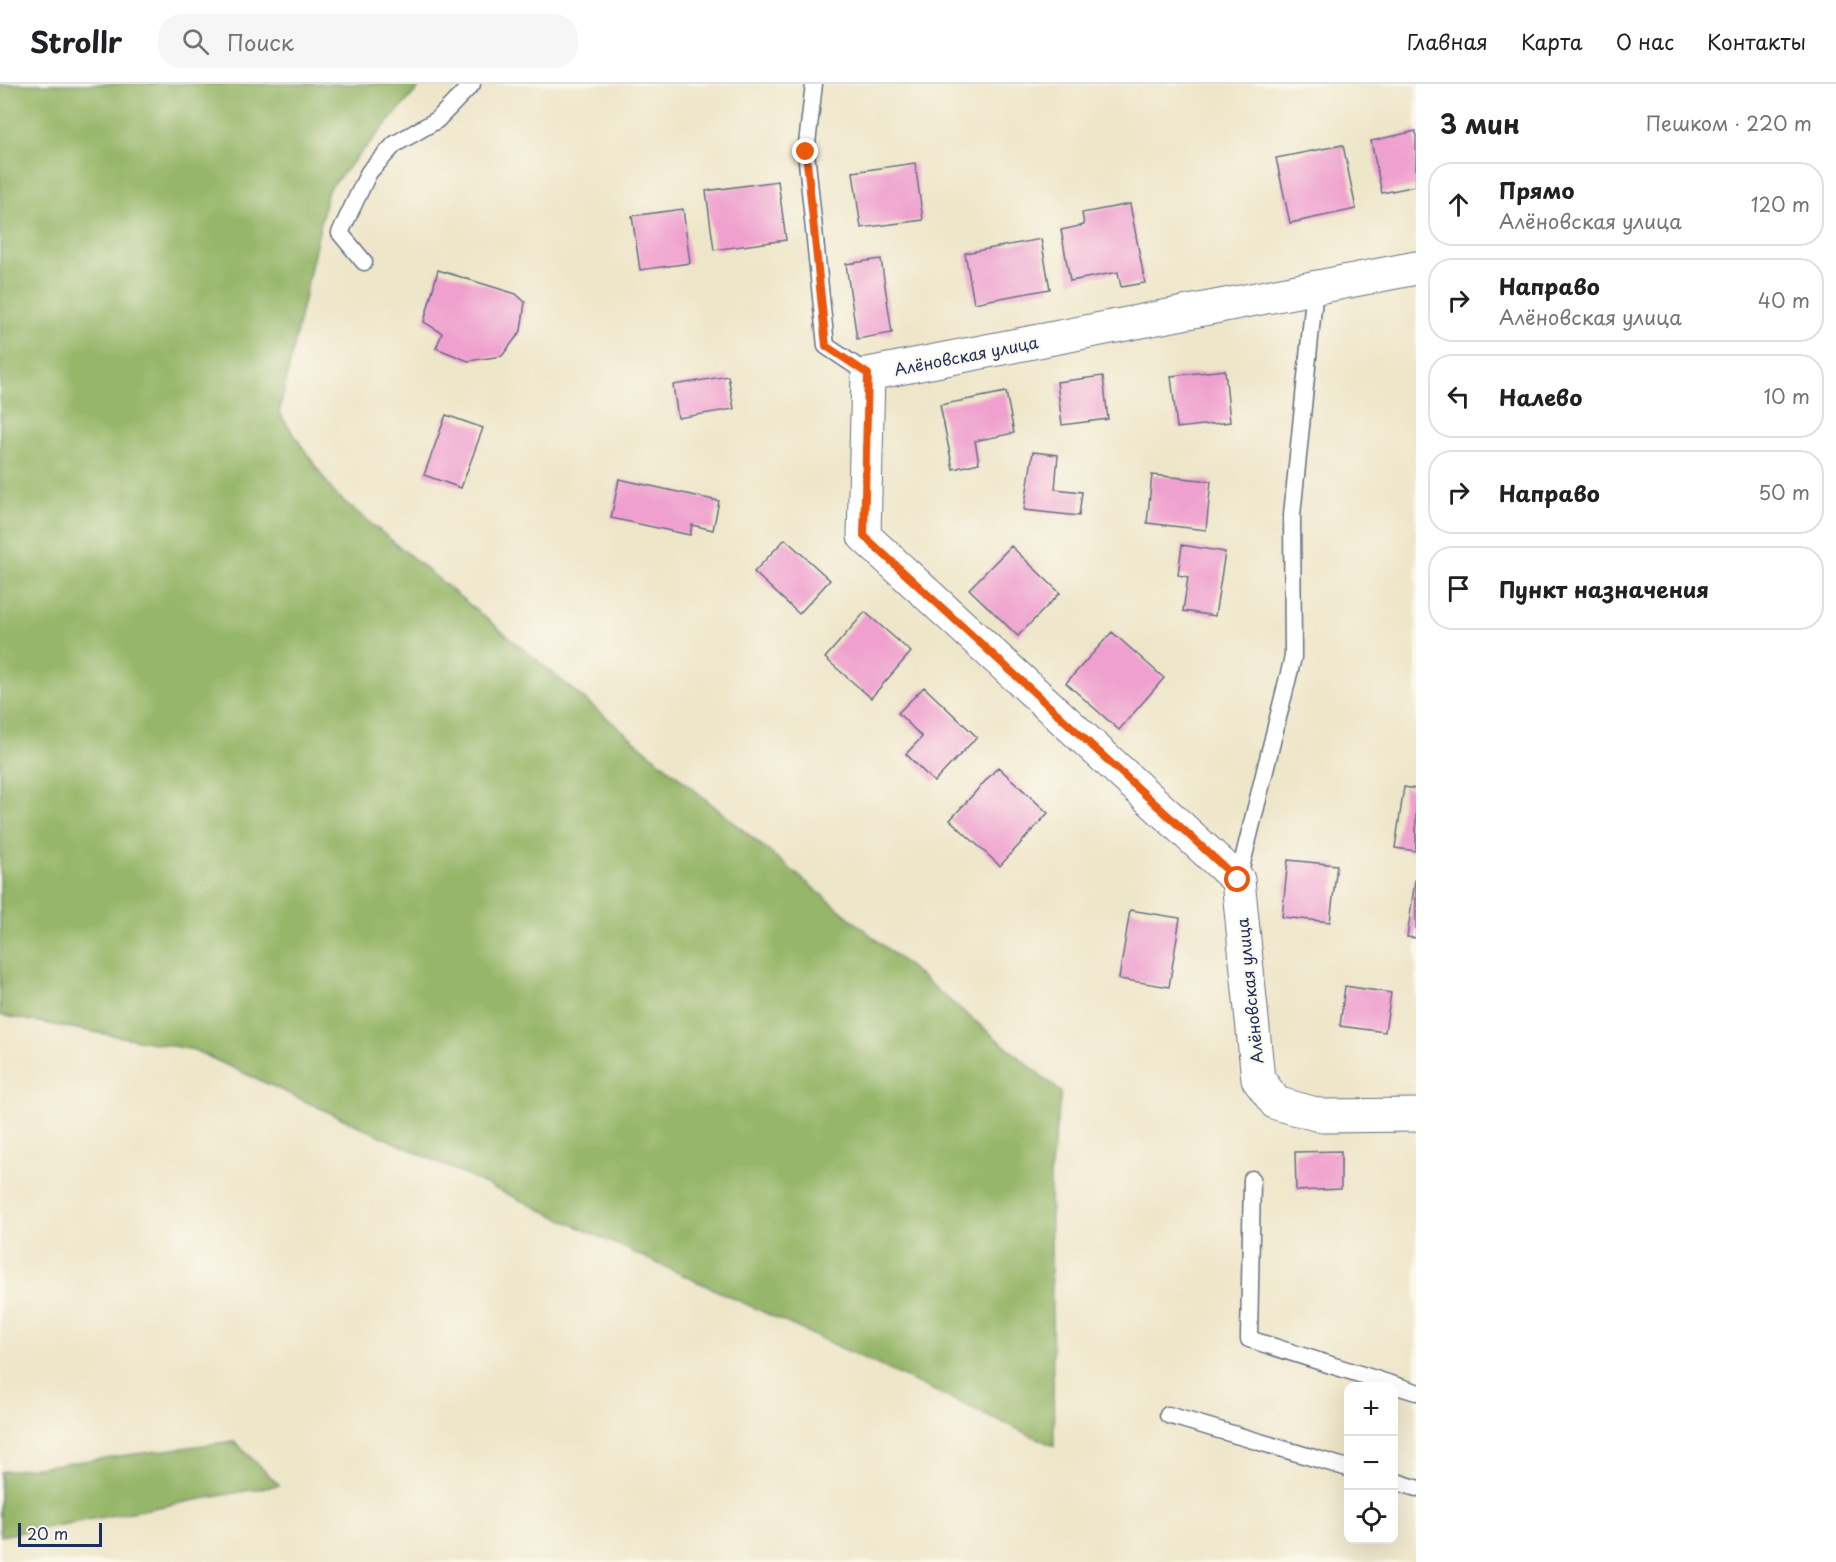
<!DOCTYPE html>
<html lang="ru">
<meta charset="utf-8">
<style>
body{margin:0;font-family:"Playpen Sans",sans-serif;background:#f6f6f6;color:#202124}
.controls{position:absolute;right:18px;bottom:18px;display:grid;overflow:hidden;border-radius:12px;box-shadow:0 6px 24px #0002}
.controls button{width:54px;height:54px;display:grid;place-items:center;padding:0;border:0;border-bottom:2px solid #e0e0e0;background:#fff;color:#202124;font:30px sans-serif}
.scale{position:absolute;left:18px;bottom:15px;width:84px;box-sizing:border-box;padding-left:6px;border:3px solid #1b2f5e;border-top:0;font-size:16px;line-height:21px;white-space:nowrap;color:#1b2f5e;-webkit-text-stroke:4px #fbf7ec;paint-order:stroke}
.stop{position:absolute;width:18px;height:18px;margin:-14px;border:4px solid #ea580c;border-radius:50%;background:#fff}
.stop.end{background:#ea580c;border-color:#fff;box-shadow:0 2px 6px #0008}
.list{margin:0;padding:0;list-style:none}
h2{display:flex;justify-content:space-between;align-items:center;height:78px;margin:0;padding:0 24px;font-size:26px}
h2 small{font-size:20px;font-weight:400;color:#757577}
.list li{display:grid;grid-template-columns:39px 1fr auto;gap:18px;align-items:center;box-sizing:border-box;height:84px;margin:0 12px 12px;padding:0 12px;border:2px solid #e0e0e0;border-radius:24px}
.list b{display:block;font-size:22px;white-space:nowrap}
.list p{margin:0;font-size:20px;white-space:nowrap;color:#757577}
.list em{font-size:20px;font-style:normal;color:#757577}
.icon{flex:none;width:33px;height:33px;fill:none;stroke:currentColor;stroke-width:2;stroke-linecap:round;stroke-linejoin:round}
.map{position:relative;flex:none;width:1416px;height:1478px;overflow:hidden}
header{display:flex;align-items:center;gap:36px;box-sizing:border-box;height:84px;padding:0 30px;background:#fff;border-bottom:2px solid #e0e0e0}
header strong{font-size:28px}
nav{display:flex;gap:33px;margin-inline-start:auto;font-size:21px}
.search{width:420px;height:54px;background:#f6f6f6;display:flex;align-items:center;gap:15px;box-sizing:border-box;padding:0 21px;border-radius:24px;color:#757577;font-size:22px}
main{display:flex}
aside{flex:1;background:#fff}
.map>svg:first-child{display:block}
</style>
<header>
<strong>Strollr</strong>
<div class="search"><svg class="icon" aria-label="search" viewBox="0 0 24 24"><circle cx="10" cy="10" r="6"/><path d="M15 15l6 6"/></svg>Поиск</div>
<nav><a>Главная</a><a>Карта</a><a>О нас</a><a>Контакты</a></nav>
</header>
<main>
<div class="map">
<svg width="1416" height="1478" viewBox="0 0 1416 1478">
<rect width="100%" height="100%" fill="#fbf7ec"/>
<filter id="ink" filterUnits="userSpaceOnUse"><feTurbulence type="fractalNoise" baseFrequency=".0167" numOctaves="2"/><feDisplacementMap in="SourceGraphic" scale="12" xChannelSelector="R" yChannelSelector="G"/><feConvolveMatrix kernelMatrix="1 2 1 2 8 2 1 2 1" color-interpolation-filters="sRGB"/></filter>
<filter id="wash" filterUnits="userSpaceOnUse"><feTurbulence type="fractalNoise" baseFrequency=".008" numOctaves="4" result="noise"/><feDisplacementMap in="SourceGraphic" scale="24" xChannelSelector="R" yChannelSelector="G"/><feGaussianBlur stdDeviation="1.35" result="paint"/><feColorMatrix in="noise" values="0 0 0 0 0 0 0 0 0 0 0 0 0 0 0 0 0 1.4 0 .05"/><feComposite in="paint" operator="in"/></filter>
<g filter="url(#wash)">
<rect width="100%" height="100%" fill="#eee6c9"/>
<path fill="#96b669" stroke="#587264" stroke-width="1.5" d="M0,0H422L328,106L279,329L334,409L1061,1008L1050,1089L1054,1362L194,966L0,931Z
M234,1357L279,1401L0,1452V1388Z"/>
<g id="blocks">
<path fill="#efa0ce" d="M1416,47V102L1382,109L1371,57Z
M1343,61L1356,125L1290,139L1276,74Z
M915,79L923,136L861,144L853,88Z
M778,97L786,156L714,166L706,107Z
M1130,120L1145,199L1121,203L1118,188L1070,197L1061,146L1084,141L1082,129Z
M683,125L690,179L640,186L632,132Z
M1041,155L1050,205L974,219L965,169Z
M881,175L892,249L857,255L846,180Z
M438,186L516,210L525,218L521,247L502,272L468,277L436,264L442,249L424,238Z
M1225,286L1230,338L1177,344L1171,292Z
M728,292L734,325L678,334L673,301Z
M1103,292L1108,335L1062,341L1057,298Z
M1006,308L1014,349L975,357L979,379L953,385L940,321Z
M446,331L483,344L461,404L424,391Z
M1033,368L1058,371L1055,405L1082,408L1079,432L1024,426Z
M1152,391L1211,397L1206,446L1147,439Z
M619,395L719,417L713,446L692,441L690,451L611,434Z
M785,455L830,496L799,530L754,488Z
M1182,461L1225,468L1215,532L1183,527L1188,493L1178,491Z
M1011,462L1060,509L1018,552L969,505Z
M865,528L911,568L871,614L825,574Z
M1112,548L1164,594L1119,646L1066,599Z
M924,603L977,653L934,698L906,670L922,653L898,629Z
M998,683L1048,729L1000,782L950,736Z
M1404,703L1416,705V767L1395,764Z
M1288,776L1337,781L1330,838L1282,833Z
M1415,796H1416V854L1407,853Z
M1130,826L1180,834L1169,903L1119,895Z
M1345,902L1391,909L1385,948L1340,942Z
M1341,1067V1105L1296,1107L1295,1068Z"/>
</g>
</g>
<g filter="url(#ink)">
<use href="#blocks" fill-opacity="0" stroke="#656f83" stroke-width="1.5"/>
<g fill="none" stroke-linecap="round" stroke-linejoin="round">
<defs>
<path id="service" d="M814,0L806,68L826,262L868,290
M364,178L340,149L369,88L395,60L437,36L472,0
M1238,796L1293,573L1292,431L1315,204
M1252,1095L1249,1255L1416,1308
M1168,1331L1348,1384
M1394,1397L1416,1404"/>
<path id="minor" d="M1416,184L868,290L864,452L1238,796L1258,995L1276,1019L1323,1032L1416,1031"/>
</defs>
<use href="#service" stroke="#656f83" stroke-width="19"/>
<use href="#minor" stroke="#656f83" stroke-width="35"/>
<use href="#service" stroke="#fff" stroke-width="16"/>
<use href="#minor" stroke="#fff" stroke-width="33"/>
</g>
</g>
<g fill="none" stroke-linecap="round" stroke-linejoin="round" filter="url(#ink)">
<path stroke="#ea580c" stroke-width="8" d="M806,68L826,262L868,290L864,452L1238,796"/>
</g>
<g text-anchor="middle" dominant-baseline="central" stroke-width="4.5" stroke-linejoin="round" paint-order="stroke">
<g font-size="16" fill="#1b2f5e" stroke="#fbf7ec">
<text transform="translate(966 271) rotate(-11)">Алёновская улица</text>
<text transform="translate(1249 907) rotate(-96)">Алёновская улица</text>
</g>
</g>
</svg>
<div class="controls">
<button>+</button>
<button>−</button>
<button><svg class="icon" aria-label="locate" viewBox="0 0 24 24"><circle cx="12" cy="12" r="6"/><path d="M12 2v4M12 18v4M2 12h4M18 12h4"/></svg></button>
</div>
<div class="scale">20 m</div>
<div class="stop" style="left:1238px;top:796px"></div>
<div class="stop end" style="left:806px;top:68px"></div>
</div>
<aside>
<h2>3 мин<small>Пешком · 220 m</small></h2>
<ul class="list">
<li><svg class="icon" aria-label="ahead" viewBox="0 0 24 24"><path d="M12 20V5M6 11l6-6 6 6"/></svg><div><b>Прямо</b><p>Алёновская улица</p></div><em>120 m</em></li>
<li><svg class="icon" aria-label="right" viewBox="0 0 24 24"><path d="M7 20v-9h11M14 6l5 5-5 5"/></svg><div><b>Направо</b><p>Алёновская улица</p></div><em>40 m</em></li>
<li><svg class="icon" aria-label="left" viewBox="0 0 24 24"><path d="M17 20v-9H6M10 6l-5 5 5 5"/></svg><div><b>Налево</b></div><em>10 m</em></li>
<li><svg class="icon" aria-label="right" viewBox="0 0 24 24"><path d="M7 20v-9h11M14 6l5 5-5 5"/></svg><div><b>Направо</b></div><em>50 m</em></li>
<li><svg class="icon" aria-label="arrive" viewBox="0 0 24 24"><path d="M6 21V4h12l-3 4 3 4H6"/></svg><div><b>Пункт назначения</b></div></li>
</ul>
</aside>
</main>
